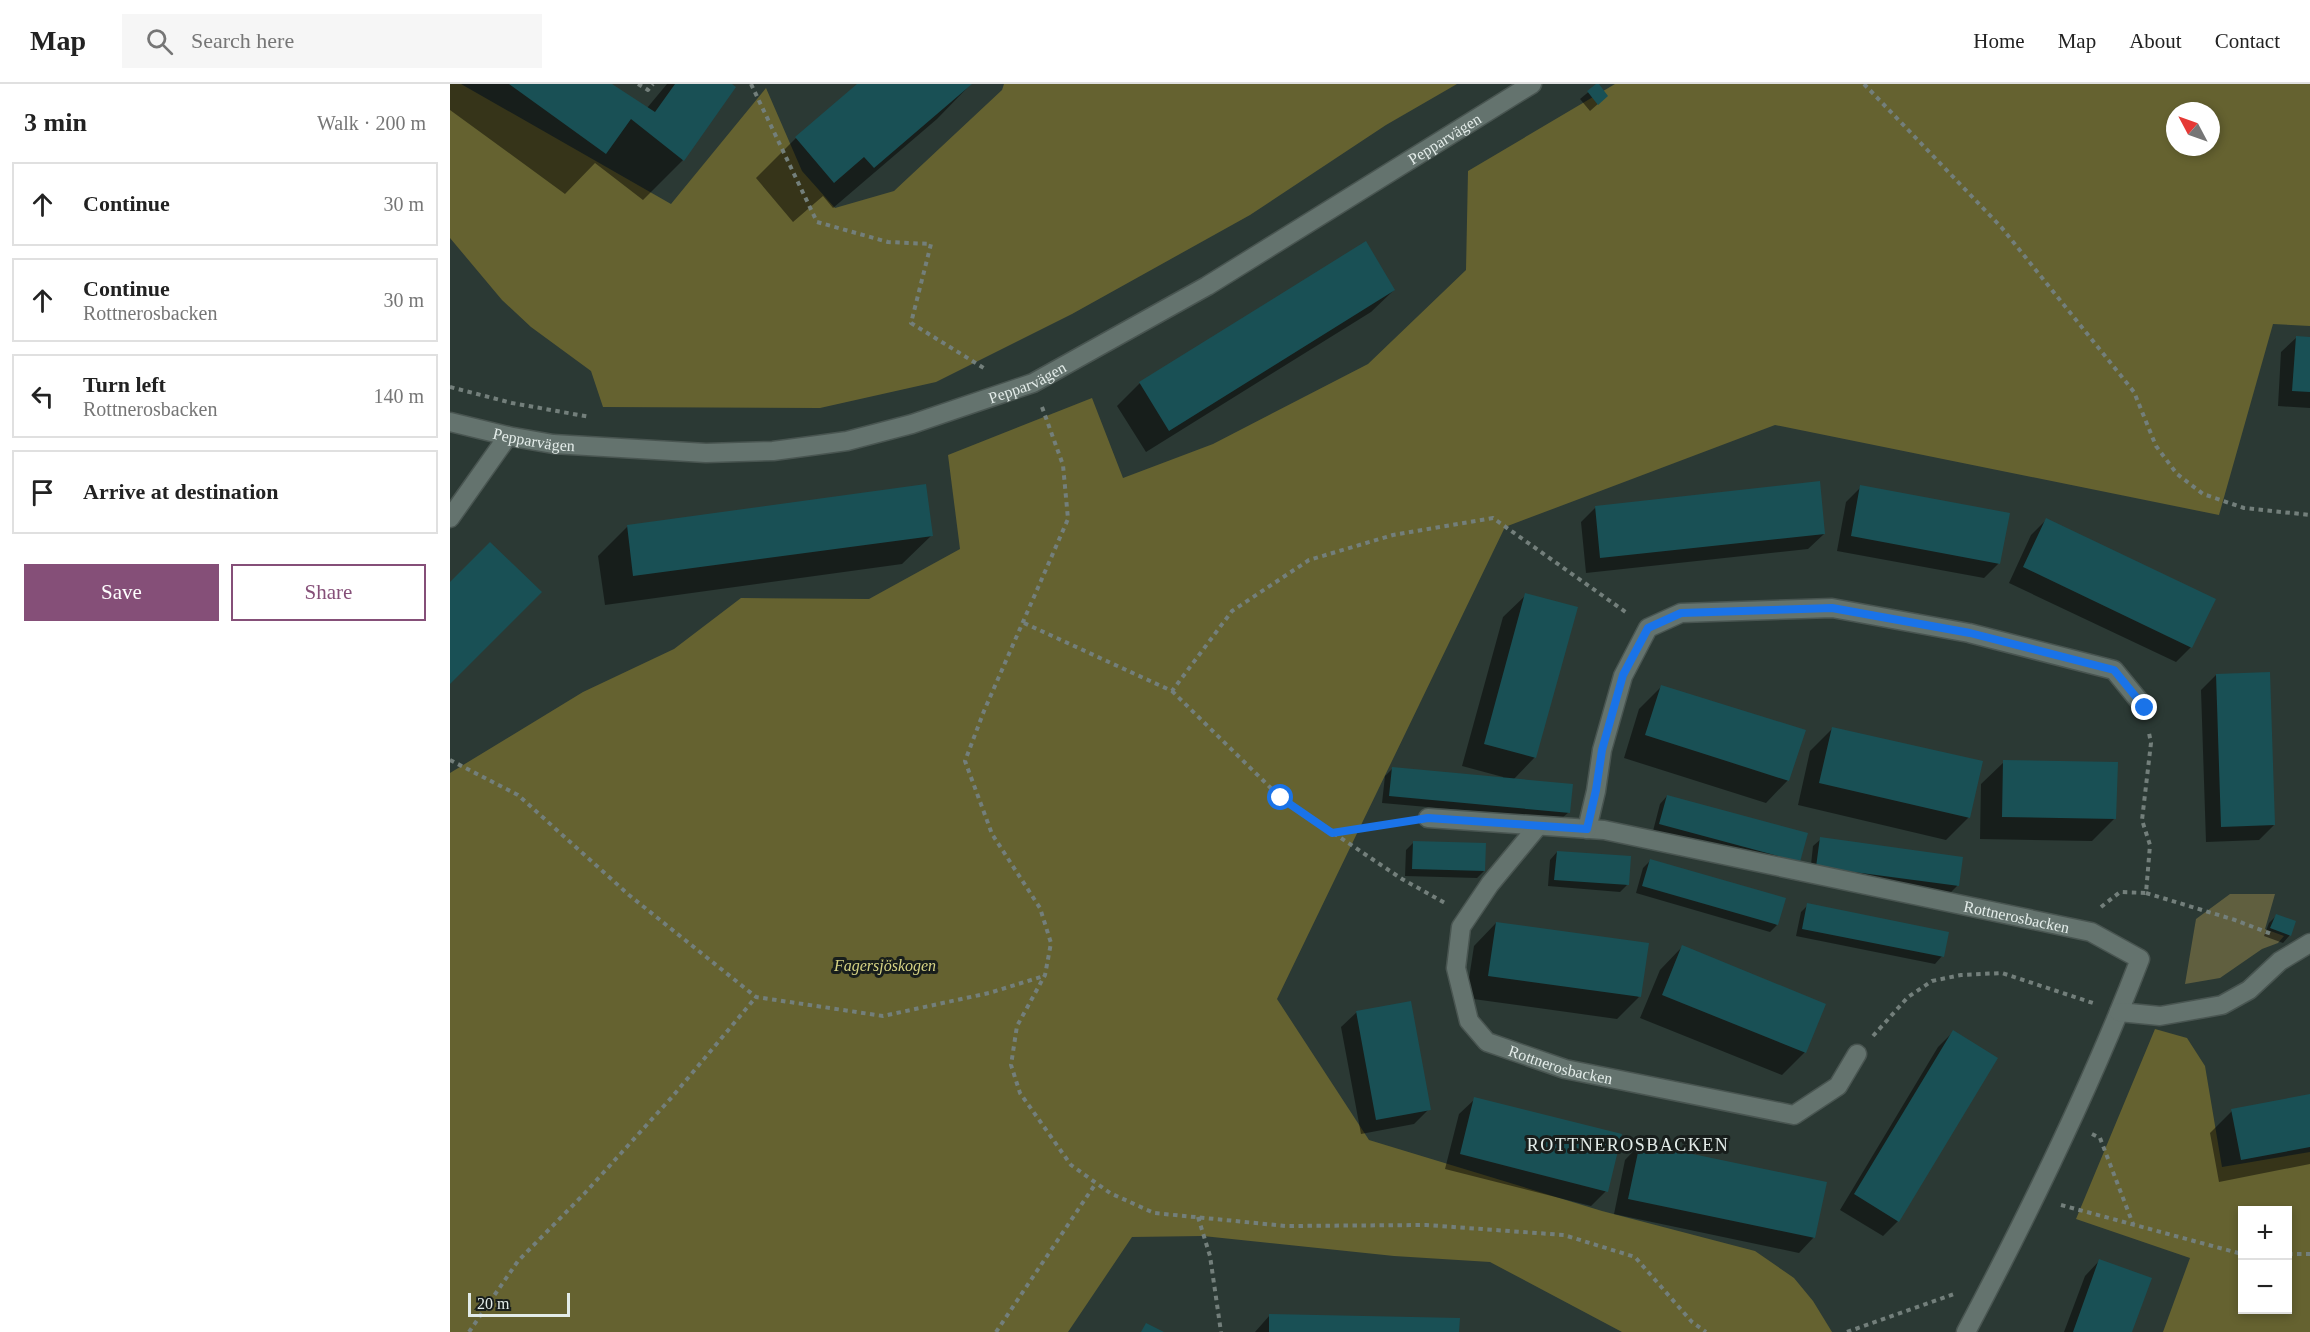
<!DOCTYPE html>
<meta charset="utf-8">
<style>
body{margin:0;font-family:Georgia,serif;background:#f6f6f6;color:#222}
.controls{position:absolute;right:18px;bottom:18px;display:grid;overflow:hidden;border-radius:0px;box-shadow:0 3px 9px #0003}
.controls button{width:54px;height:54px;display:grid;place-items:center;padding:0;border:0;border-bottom:2px solid #e0e0e0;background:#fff;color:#222;font:30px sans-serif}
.compass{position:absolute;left:1716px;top:18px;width:54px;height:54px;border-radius:50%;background:#fff;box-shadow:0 3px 9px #0003;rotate:311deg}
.scale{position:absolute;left:18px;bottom:15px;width:102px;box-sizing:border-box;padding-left:6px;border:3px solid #e3ece9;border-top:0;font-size:16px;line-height:21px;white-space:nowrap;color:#e3ece9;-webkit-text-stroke:4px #181e1c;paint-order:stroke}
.stop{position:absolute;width:18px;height:18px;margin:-14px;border:4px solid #1a73e8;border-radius:50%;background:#fff}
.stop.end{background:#1a73e8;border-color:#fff;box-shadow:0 2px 6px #0008}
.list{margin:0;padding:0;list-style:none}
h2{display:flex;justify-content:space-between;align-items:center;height:78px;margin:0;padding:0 24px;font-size:26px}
h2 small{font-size:20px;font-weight:400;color:#767676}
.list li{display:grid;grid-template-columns:39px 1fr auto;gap:18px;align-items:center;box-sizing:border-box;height:84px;margin:0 12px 12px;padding:0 12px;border:2px solid #e0e0e0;border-radius:0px}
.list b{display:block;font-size:22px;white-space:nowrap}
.list p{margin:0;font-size:20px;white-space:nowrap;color:#767676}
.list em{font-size:20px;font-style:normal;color:#767676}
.actions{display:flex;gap:12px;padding:18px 24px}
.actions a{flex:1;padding:14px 0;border:2px solid #854f78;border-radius:0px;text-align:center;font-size:21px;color:#854f78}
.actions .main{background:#854f78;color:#fff}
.icon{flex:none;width:33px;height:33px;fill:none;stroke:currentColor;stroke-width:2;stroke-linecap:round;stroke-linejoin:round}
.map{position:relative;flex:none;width:1860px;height:1248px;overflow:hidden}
header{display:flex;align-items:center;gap:36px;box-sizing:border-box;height:84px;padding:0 30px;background:#fff;border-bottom:2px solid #e0e0e0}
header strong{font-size:28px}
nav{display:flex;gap:33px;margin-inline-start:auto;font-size:21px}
.search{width:420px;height:54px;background:#f6f6f6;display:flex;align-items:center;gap:15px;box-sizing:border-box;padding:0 21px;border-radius:0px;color:#767676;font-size:22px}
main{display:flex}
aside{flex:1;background:#fff}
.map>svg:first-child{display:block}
</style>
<header>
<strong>Map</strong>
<div class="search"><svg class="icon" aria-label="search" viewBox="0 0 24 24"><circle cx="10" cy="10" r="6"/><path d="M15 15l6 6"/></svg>Search here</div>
<nav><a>Home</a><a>Map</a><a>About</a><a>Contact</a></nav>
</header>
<main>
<aside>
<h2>3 min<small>Walk · 200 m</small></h2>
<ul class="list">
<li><svg class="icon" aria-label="ahead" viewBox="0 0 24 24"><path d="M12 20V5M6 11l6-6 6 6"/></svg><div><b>Continue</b></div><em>30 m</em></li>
<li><svg class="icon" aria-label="ahead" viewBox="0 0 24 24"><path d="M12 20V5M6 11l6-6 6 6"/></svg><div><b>Continue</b><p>Rottnerosbacken</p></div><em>30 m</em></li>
<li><svg class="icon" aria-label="left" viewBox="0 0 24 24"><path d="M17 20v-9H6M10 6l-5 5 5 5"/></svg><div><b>Turn left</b><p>Rottnerosbacken</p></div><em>140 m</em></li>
<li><svg class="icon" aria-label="arrive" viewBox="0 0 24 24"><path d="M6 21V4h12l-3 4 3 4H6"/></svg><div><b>Arrive at destination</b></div></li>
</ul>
<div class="actions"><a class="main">Save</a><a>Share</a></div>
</aside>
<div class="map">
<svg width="1860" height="1248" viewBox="0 0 1860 1248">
<rect width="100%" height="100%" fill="#2b3934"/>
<path fill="#605f3f" d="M1780,810H1825L1815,845L1834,852L1828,859L1812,865L1770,894L1735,900L1746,835Z"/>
<path fill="#656230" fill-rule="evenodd" d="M0,0H11L221,120L316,4L352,87L385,124L444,107L552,6L554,0H1007L936,41L800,131L622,230L486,298L370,324L153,323L141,287L81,243L52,216L0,154Z
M1165,0H1860V242L1823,240L1769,431L1325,341L1055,443L827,915L919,1056L1152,1127L1305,1167L1344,1194L1363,1217L1382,1248H1172L1040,1178L944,1172L753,1152L682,1153L618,1248H0V689L133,608L224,565L291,514L419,515L510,465L498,371L642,314L673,394L763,360L918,280L1016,186L1018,87ZM1725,27H1761V63H1725Z
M1705,945L1737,954L1755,982L1772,1083L1860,1068V1248H1713L1740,1174L1626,1135ZM1838,1126V1226H1792V1126Z"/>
<path fill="#0007" d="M0,0H160L197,24L217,0H280L233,76L193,116L145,79L115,110L0,26Z
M409,0H521L487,35L383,124L373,112L343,138L306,94L346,54Z
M1147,1L1149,19L1140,27L1130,15Z
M915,159L944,206L921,228L696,368L667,322L690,299Z
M1847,253L1860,254V324L1828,322L1831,268Z
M1411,403L1549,479L1534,494L1387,467L1396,418Z
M1146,423L1374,450L1358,465L1136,489L1131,438Z
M1596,436L1741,563L1726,578L1559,499L1581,451Z
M178,442L482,451L452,480L155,521L148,472Z
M1076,511L1085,673L1063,696L1119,728L1111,735L932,719L935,692L942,685L1053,695V693L1012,682L1053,533Z
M1766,591L1824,741L1809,756L1756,758L1751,606Z
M1211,603L1338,696L1316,719L1174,674L1189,625Z
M1383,644L1519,733L1496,756L1348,721L1360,667Z
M1554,678L1665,734L1642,757L1530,755L1531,700Z
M1217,712L1349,777L1342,784L1203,747L1210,720Z
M1371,755L1511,775L1507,802L1500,809L1360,790L1363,762Z
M963,759L1034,787L1027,794L955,792L956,766Z
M1107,768L1177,801L1170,808L1098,802L1100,776Z
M1200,777L1327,841L1320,848L1186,809L1193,784Z
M1358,821L1492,872L1485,880L1346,852L1351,828Z
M1826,832L1840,851L1833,859L1814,852L1819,839Z
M1046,839L1189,913L1167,935L1016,914L1024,862Z
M1232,863L1374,921L1355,968L1332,991L1190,934L1210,886Z
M907,928L979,1025L964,1040L911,1050L891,943Z
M1503,948L1448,1137L1433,1152L1390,1126L1488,963Z
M1860,1012V1080L1769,1098L1760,1049L1782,1027Z
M1025,1015L1156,1107L1141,1122L995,1085L1009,1030Z
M1190,1060L1364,1153L1349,1169L1164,1130L1175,1076Z
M1650,1176L1680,1248H1614L1635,1192Z
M820,1231L1008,1248H805Z"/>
<path fill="#195055" d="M59,0H162L205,28L225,0H282L286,3L234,77L181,35L156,70Z
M407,0H522L424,84L414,73L384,99L345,53Z
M1146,0H1149L1158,12L1148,21L1137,7Z
M916,157L945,206L719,347L689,298Z
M1846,252L1860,253V308L1842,307Z
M1370,397L1375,450L1150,474L1145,422Z
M476,400L483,452L183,492L177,441Z
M1410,401L1560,429L1550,480L1401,452Z
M1596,434L1766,515L1742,564L1573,483Z
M40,458L92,508L0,600V498Z
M1075,509L1128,523L1086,674L1034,660Z
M1820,588L1825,741L1771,743L1766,590Z
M1211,601L1356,646L1339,697L1195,651Z
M1382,643L1533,677L1520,734L1369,699Z
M1553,676L1668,678L1666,735L1552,733Z
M942,683L1123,700L1120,729L939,712Z
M1217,711L1358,749L1350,778L1209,740Z
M1370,753L1513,773L1509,802L1366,783Z
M963,757L1036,759L1035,787L962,785Z
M1107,767L1181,772L1179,801L1104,796Z
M1200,775L1336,814L1328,841L1192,802Z
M1357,819L1499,848L1494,873L1352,845Z
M1826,830L1846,837L1841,852L1820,844Z
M1046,838L1199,859L1191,913L1038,892Z
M1232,861L1376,920L1356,969L1212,911Z
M961,917L981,1026L926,1036L906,927Z
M1503,946L1548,974L1449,1138L1404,1110Z
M1860,1010V1063L1791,1076L1781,1025Z
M1024,1013L1172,1050L1158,1108L1010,1070Z
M1190,1059L1377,1098L1365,1154L1178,1115Z
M1649,1175L1702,1194L1682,1248H1623Z
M819,1230L1010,1234L1009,1248H819Z
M696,1239L714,1248H691Z"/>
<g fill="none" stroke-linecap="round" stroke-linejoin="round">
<defs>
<g id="minor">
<path id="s1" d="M0,338L58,352L103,360L256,369L323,367L368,361L397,357L462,340L583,299L757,202L1082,0"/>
<path d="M0,434L58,352"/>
<path id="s2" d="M978,734L1154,746L1641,848L1690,875C1641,1003 1580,1127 1516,1248"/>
<path id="s3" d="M1088,742L1040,800L1011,843L1006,884L1019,937L1037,958L1115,985L1344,1031L1388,1002L1407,970"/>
<path d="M1137,745L1146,707L1152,666L1173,592L1198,544L1231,529L1382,524L1519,549L1664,586L1695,624"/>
<path d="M1669,928L1710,932L1772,921L1799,906L1830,877L1860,859"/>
</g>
</defs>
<use href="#minor" stroke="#495551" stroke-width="21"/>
<path stroke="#737f7b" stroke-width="4" stroke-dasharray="4.5 4.5" stroke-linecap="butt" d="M188,0L198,6L203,0
M301,0L367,138L438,158L481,160L461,239L537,286
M1414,0L1552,144L1684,308L1706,362L1727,390L1753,410L1794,424L1860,431
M0,303L62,319L140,333
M592,323L613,381L618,435L534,627L515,677L542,750L590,824L601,859L595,891L567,942L561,981L570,1009L621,1081L660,1109L704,1129L836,1142L976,1141L1114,1151L1185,1173L1242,1238L1256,1248
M574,539L722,607L782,527L859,476L943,451L1043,434L1177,529
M722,607L831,714L952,795L995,819
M0,676L68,711L179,811L306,913L433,932L539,909L594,892
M883,748L952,738
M1696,809L1785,836L1824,851
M1651,823L1670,808L1696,809L1700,761L1692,736L1701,659L1699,649
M1423,952L1458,913L1482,897L1511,891L1552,889L1646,920
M1642,1050L1650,1054L1683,1140
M1611,1121L1792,1170
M748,1133L760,1172L771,1248
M1838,1170H1860
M19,1248L68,1177L134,1110L222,1013L306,913
M546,1248L646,1099
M1397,1248L1507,1209"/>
<use href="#minor" stroke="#64736e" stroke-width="18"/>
</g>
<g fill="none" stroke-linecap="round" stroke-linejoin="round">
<path stroke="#1a73e8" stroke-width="8" d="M831,714L882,749L978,734L1137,745L1146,706L1152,666L1173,591L1198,544L1231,529L1382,524L1520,549L1664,586L1695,624"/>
</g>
<g text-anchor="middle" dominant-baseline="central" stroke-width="6" stroke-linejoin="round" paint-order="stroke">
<g font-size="16" fill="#e3ece9" stroke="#181e1c">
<text stroke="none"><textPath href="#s1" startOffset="1074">Pepparvägen</textPath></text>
<text stroke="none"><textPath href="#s1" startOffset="590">Pepparvägen</textPath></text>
<text stroke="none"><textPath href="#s1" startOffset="86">Pepparvägen</textPath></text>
<text stroke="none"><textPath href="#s2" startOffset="598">Rottnerosbacken</textPath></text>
<text stroke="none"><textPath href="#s3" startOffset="328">Rottnerosbacken</textPath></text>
</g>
<g font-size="16" font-style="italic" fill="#d6d384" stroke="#181e1c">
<text x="435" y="881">Fagersjöskogen</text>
</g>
<g font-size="18" letter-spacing="1.5" fill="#e3ece9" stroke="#181e1c">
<text x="1178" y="1061">ROTTNEROSBACKEN</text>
</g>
</g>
</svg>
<div class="controls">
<button>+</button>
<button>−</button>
</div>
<svg class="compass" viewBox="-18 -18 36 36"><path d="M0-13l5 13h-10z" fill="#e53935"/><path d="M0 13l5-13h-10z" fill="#767676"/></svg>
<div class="scale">20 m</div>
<div class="stop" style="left:831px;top:714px"></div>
<div class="stop end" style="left:1695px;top:624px"></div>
</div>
</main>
